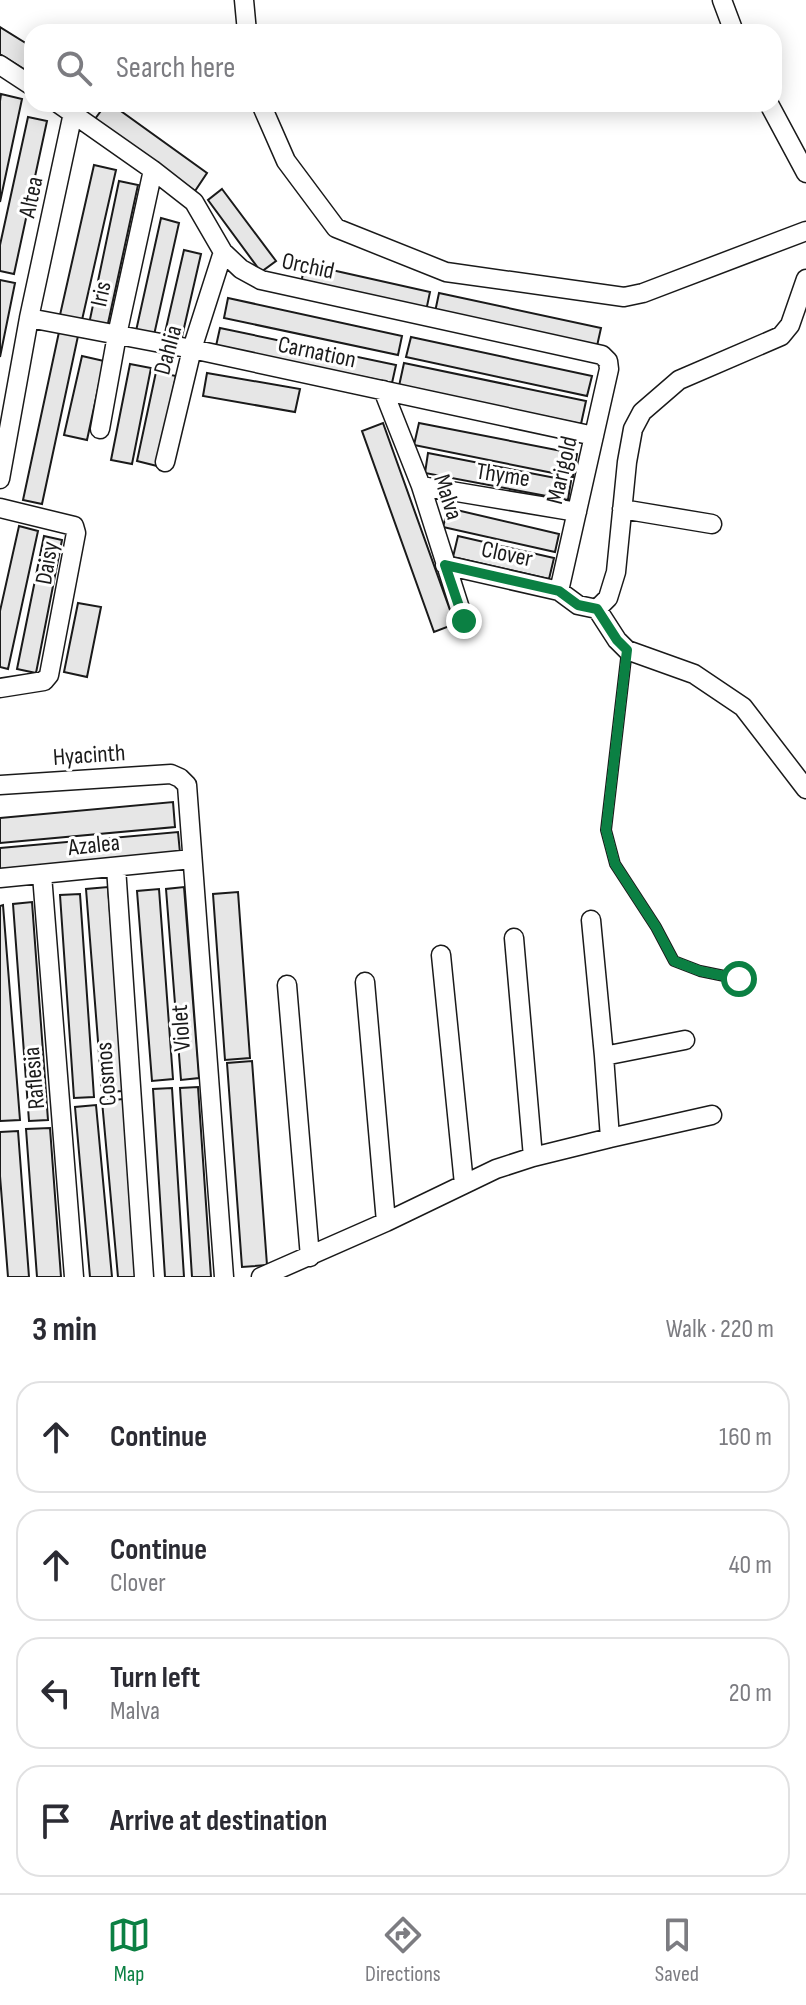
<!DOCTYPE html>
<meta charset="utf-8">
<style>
body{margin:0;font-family:"Sofia Sans Condensed",sans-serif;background:#f7f7f7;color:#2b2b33}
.stop{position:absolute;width:24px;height:24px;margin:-18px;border:6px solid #0b8043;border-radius:50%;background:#fff}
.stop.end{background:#0b8043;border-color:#fff;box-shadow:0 2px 8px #0008}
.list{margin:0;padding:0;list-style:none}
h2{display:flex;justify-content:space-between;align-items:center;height:104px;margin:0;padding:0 32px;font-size:34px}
h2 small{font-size:26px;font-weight:400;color:#7c7c81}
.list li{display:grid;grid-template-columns:52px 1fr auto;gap:24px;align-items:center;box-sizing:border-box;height:112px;margin:0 16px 16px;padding:0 16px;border:2px solid #e1e1e2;border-radius:24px}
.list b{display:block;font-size:30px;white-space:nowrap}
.list p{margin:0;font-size:26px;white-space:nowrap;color:#7c7c81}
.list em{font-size:26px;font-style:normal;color:#7c7c81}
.icon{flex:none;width:44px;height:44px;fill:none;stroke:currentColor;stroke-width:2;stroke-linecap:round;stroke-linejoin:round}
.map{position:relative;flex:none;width:806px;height:1277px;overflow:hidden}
.search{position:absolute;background:#fff;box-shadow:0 4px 20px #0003;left:24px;right:24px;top:24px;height:88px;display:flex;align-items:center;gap:20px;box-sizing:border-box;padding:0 28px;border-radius:24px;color:#7c7c81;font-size:30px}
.sheet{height:616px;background:#fff}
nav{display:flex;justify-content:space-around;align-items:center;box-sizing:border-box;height:112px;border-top:2px solid #e1e1e2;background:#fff;font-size:22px;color:#7c7c81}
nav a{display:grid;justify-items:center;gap:4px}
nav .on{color:#0b8043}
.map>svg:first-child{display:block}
</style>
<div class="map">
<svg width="806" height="1277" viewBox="0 0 806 1277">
<rect width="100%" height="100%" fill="#fff"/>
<path fill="#e6e6e6" stroke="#1a1a1a" stroke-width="2" d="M0,27L32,47V74L0,54Z
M1,94L22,99L0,202V101Z
M106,104H111L207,173L195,191L95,119Z
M28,117L47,121L14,274L0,271V245Z
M94,165L116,170L82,320L60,315Z
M119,181L138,185L107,328L89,324Z
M222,189L276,261L261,272L208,200Z
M161,218L179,223L154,335L136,331Z
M184,250L201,254L181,341L164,337Z
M305,264L430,292L426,311L301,283Z
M0,280L15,283L0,357Z
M439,293L601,328L597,346L435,312Z
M228,298L402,336L398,355L224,318Z
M220,328L396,365L392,383L216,346Z
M59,332L78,336L42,504L23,500Z
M411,337L592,376L587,396L406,357Z
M82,356L104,361L87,440L64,435Z
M404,363L586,401L581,424L399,386Z
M130,364L151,368L132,464L111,460Z
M156,372L176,376L157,466L137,461Z
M207,373L300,389L295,412L203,396Z
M383,423L455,624L434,632L362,431Z
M419,423L577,454L573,477L414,445Z
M428,453L571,481L568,500L425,473Z
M448,508L559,534L555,552L443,527Z
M19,526L38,531L8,669L0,667V611Z
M44,536L62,540L36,673L17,669Z
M458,536L554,558L549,579L453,557Z
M78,603L101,607L87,677L64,672Z
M173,802L175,827L0,843V818Z
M178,832L180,853L0,869V848Z
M108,887L124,1091L102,1092L86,889Z
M184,887L199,1078L181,1080L166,889Z
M159,889L173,1079L152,1081L137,891Z
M238,892L250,1058L225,1060L213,894Z
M80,894L94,1097L74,1098L60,895Z
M32,902L48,1120L29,1121L13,904Z
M3,905L20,1120L0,1121V906Z
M252,1061L267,1265L242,1267L227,1063Z
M198,1087L211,1277H192L180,1088Z
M172,1088L184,1277H165L153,1089Z
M123,1099L140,1277H118L102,1101Z
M96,1105L112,1277H90L75,1107Z
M50,1128L61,1277H37L26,1129Z
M18,1131L29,1277H8L0,1176V1132Z"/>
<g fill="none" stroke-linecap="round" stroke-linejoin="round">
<defs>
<path id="service" d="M627,650L606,830L615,864L656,927L674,961L700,971L739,979"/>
<path id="minor" d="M244,0L247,32
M722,0L734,32
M0,65L32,86
M59,104L153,170L194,202L223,252L241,269L261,280L602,355L608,361L609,369L559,591
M261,104L286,161L336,228L446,272L624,297L643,293L806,231
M769,104L806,173
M29,318L192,349L594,436
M383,390L421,486L464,621
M100,429L117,335L153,170
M165,462L192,349L223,252
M0,479L29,318L73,113
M421,486L577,512
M0,508L74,526L76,533L49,675L44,681L0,688
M622,509L712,524
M445,565L559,591L578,605L597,609L617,640L627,650L694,674L743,707L806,789
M597,609L608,598L616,572L627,462L633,429L642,412L679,380L781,336L790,325L806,279
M0,785L171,774L180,778L187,785L224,1277
M116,867L144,1277
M42,875L74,1277
M0,878L192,859
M514,938L533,1157
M441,955L464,1184
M365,982L386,1222
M287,985L310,1257
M604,1056L685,1040
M610,1138L712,1115
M261,1277L386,1222L496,1169L533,1157L610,1138L604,1056L591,920"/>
</defs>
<use href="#service" stroke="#1a1a1a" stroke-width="12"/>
<use href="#minor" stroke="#1a1a1a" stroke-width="21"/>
<use href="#service" stroke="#fff" stroke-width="9"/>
<use href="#minor" stroke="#fff" stroke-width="18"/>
</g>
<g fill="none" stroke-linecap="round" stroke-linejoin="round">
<path stroke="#0b8043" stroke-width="10" d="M464,621L445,565L559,591L578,605L597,609L617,640L627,650L606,830L615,864L656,927L674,961L700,971L739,979"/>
</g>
<g text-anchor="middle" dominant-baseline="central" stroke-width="6" stroke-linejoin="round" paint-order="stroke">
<g font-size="24" fill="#1a1a1a" stroke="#fff">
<text transform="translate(31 197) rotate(-78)">Altea</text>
<text transform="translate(308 266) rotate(12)">Orchid</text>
<text transform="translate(101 294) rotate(-78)">Iris</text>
<text transform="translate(168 350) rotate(-75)">Dahlia</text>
<text transform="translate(317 352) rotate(12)">Carnation</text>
<text transform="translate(562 470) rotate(-77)">Marigold</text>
<text transform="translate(503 475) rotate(9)">Thyme</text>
<text transform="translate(448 497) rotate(72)">Malva</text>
<text transform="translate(507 554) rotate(12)">Clover</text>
<text transform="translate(47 563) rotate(-80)">Daisy</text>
<text transform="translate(89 755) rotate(-4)">Hyacinth</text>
<text transform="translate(94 845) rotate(-6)">Azalea</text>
<text transform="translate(181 1028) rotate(-94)">Violet</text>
<text transform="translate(106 1074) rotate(-94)">Cosmos</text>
<text transform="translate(34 1078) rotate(-95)">Raflesia</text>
</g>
</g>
</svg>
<div class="stop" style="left:739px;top:979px"></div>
<div class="stop end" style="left:464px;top:621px"></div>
<div class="search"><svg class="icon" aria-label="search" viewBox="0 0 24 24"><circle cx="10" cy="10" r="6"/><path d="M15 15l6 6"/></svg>Search here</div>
</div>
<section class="sheet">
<h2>3 min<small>Walk · 220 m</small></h2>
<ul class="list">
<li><svg class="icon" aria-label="ahead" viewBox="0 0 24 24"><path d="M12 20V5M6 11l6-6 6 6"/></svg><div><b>Continue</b></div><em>160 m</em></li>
<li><svg class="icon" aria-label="ahead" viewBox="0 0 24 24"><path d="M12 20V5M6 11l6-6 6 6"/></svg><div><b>Continue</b><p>Clover</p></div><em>40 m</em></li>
<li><svg class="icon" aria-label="left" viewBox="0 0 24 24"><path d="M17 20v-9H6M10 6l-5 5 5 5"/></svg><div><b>Turn left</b><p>Malva</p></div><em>20 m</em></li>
<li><svg class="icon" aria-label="arrive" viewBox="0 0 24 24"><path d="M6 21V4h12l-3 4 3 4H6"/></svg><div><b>Arrive at destination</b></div></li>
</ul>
</section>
<nav>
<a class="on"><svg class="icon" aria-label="map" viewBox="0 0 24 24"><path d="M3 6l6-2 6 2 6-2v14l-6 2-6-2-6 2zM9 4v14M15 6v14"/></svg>Map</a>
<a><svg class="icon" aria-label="directions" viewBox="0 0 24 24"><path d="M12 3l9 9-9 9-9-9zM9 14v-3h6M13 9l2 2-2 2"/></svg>Directions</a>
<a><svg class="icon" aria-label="saved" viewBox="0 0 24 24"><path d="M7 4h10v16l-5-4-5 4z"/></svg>Saved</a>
</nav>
